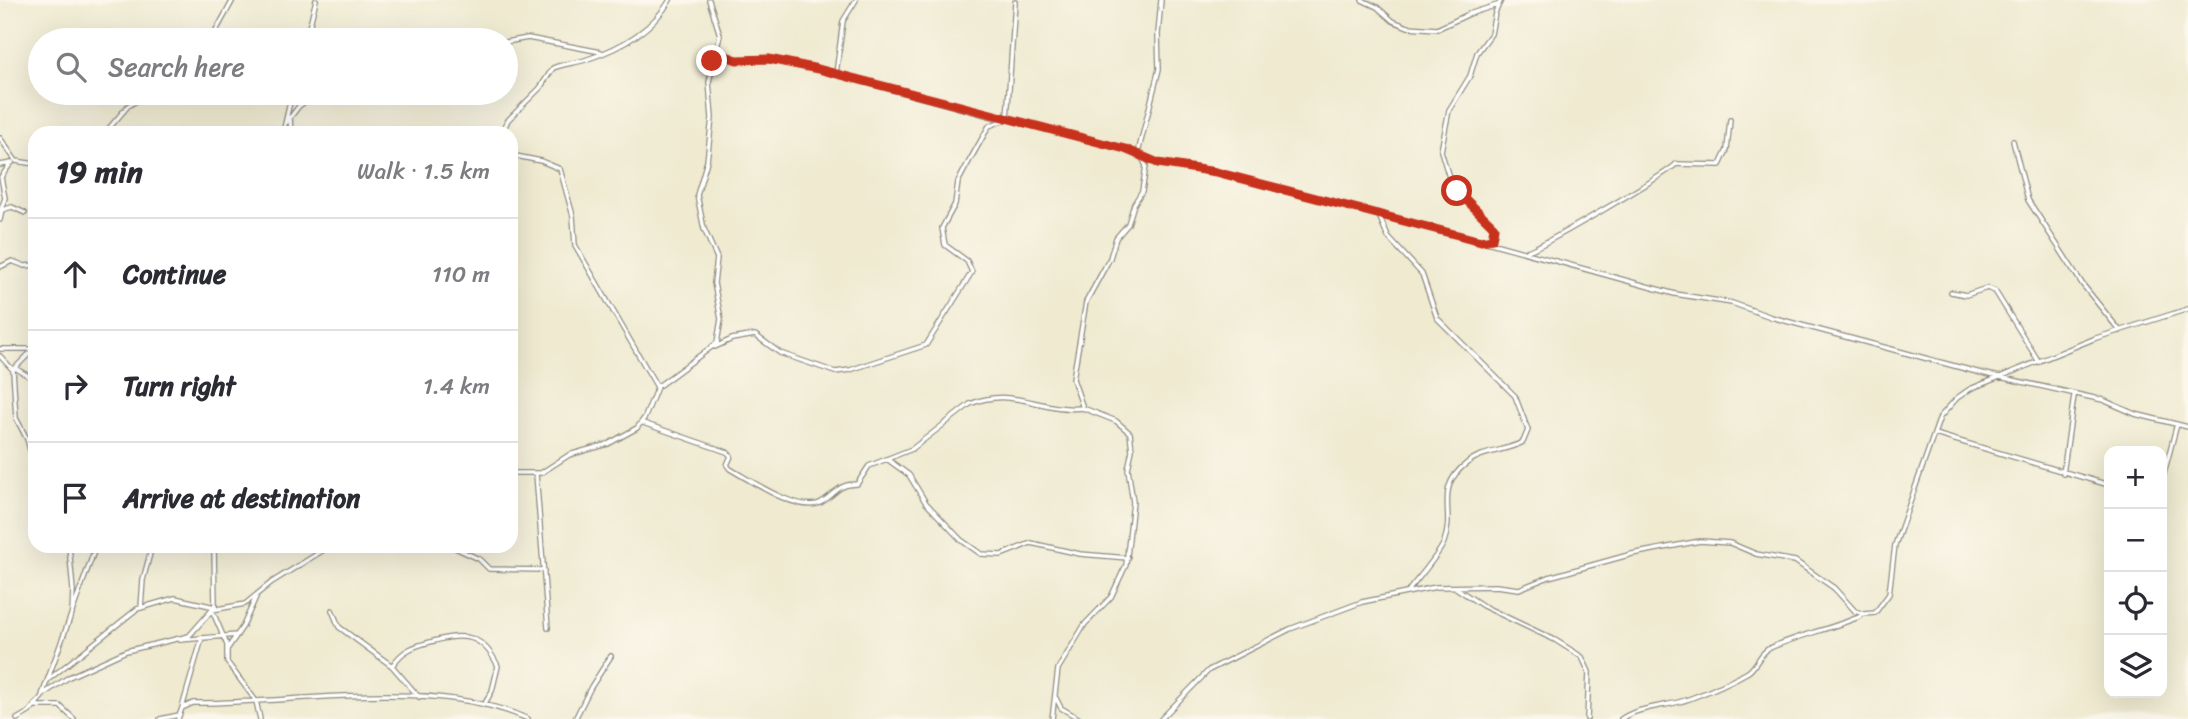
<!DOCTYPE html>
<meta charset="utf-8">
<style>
body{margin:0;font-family:Sriracha,sans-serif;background:#f2f2f3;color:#2b2b33}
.controls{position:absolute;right:21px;bottom:21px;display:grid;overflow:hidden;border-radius:14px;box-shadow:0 7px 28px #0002}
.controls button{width:63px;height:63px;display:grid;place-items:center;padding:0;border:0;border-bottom:2px solid #e1e1e2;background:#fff;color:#2b2b33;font:35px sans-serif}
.stop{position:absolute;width:21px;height:21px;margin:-16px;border:5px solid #c8321e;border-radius:50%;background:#fff}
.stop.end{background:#c8321e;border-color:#fff;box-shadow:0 2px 7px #0008}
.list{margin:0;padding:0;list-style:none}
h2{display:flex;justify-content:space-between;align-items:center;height:91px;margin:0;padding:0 28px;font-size:30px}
h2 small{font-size:23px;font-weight:400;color:#7c7c81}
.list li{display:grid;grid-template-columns:46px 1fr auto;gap:21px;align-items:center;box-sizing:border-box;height:112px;padding:0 28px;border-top:2px solid #e1e1e2}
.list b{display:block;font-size:26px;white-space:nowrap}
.list em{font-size:23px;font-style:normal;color:#7c7c81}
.icon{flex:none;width:38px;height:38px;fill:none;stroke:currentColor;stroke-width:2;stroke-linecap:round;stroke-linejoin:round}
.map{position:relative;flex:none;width:2188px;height:719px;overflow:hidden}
.search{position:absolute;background:#fff;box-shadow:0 7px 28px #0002;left:28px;top:28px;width:490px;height:77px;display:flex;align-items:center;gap:18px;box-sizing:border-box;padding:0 24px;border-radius:38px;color:#7c7c81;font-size:26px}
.panel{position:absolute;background:#fff;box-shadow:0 7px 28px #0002;left:28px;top:126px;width:490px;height:427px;border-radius:21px}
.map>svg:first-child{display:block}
</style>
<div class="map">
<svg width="2188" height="719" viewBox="0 0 2188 719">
<rect width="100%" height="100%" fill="#fbf7ec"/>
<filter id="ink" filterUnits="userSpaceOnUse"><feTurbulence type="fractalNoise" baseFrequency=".0143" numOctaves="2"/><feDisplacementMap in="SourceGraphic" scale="14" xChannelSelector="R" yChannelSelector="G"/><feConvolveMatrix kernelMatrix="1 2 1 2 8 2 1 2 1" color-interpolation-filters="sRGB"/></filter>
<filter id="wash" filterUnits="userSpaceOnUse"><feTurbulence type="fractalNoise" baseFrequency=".00686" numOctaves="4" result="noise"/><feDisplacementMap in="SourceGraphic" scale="28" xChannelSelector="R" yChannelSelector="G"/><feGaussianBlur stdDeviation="1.57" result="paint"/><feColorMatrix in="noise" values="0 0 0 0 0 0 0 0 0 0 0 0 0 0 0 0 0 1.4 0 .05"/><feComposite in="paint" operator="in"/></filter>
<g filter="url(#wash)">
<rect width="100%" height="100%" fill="#efead0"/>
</g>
<g filter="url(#ink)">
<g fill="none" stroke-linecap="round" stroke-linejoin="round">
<defs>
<path id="street" d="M1362,0L1377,7L1393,21L1408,27L1437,29L1469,14L1497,5
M211,40L233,0
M306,40L316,0
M506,42L528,38L601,52
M715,52L737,60L769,59L818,69L1001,119
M836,74L843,21L856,0
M290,117L291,133
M1007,119L1015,2
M286,123L299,106L317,93
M105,133L128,106L150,93
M283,133L292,93
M502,133L508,120L540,88L553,68C563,64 575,63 585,60C619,49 652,31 670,0
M0,138L16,161L35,164
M2013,141L2028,200L2083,285L2120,331
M1138,153L1159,69L1158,34L1161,0
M511,155L541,161L560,169L573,216L575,245L657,387
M0,165L12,163
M1,177L12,162
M0,212L5,198L1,177
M1378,213L1388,237L1422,274L1437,318L1515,396L1528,430L1523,442C1506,451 1482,451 1467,463C1433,489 1456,511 1444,542C1441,552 1417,580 1409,590
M0,220L2,210L12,207L25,213
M1487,242L1675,294L1732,303L1771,317L1977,372L2103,400L2135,414L2188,427
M1527,251C1540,248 1670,172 1676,164L1720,165L1727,150L1730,120
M0,267L12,261L25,266L35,265
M1951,292L1966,295L1987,288L1995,291L2039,362
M715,347L732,339L755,335L780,353L835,372L850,370L926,345L972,272L967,261L945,245L942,228L955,204L958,182L966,167L989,126L1007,119L1126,149L1158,163L1216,172L1472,239L1489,240L1495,233L1494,227L1451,184L1441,151L1449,110L1470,76L1477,53L1491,34L1495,13L1501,0
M0,349H35
M0,356L13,370L16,418L27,439L35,468
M15,368L35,380
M13,370L33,350
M643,423L727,452L731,456L727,465L730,469C750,480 798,513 820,503C835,495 837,484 857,484L869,466L912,449L970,404C1014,386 1039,412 1083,408
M1935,434L2109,485
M887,459L909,475L926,503L961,540L981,554L1001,555L1031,543L1080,554L1128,558
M511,473H541L569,455L608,444L637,428L645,417L657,387L717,343L721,319L714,283L717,258L704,229L697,195L707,161L712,118L709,82L720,35L709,0
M536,474L548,628
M2063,474L2074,396
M2162,481L2177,424
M69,546L73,590L72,614
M214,546L215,607
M451,546L479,559L489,569L544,570
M1456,588L1483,606L1555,640L1582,657L1589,672L1587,719
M141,608L143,580L152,546
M212,610L227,645V662L256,701L260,719
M332,610L339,627L392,666L419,697
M180,640L237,635
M228,648L243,626L256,597
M392,666C403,649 415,646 434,641C465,632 483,635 498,666L492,691L484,705
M49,679L137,609L175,598L215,607
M42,695L96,546
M1056,698L1061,708L1080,719
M36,706H60L74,719
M182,708L202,638
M17,719L29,712L45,693L69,677L126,651L189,636L212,610L245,604L272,582L330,546
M160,719L179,715
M178,719L182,708L193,703C296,704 433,676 528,719
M575,719L591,687L611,656
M1052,719L1058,669L1085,624L1111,597L1126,565L1133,502L1128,469L1132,450L1130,433L1116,421L1083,408L1073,379L1086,302L1110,258L1116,238L1128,224L1134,204L1142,191L1146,166L1141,155
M1161,719L1209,670L1290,629L1362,602L1436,587L1496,586L1519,589L1549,577L1632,554L1700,541L1730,543L1756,554L1795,561L1834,588L1855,611L1864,614L1875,613L1889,594L1895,545L1940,417L1957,398L1970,389L2096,338L2188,309
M1621,719C1640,706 1667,707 1689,699C1708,692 1731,682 1748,672C1757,666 1760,652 1770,648C1799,635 1831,629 1861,616"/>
</defs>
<use href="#street" stroke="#8d8a7e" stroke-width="6"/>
<use href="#street" stroke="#fff" stroke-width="3.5"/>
</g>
</g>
<g fill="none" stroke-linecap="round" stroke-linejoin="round" filter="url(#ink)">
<path stroke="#c8321e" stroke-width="9" d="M712,61L715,52L737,60L769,59L818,69L1125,149L1158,163L1216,172L1481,241L1492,239L1494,227L1457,191"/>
</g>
</svg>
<div class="controls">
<button>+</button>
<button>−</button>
<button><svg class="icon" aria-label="locate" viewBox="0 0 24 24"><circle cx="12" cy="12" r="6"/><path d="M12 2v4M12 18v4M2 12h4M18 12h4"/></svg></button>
<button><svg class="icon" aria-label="layers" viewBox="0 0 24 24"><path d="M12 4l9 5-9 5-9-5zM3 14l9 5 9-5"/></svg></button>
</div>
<div class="stop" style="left:1457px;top:191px"></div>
<div class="stop end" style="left:712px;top:61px"></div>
<div class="search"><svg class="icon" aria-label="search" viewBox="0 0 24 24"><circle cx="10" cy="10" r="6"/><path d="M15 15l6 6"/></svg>Search here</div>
<section class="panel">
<h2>19 min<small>Walk · 1.5 km</small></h2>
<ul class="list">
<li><svg class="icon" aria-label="ahead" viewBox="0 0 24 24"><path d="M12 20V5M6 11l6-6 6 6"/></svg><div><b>Continue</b></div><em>110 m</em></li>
<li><svg class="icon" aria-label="right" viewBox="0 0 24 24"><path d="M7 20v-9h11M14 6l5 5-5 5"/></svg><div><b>Turn right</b></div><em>1.4 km</em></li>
<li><svg class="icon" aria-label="arrive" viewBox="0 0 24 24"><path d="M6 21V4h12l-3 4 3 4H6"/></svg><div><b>Arrive at destination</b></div></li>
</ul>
</section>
</div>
